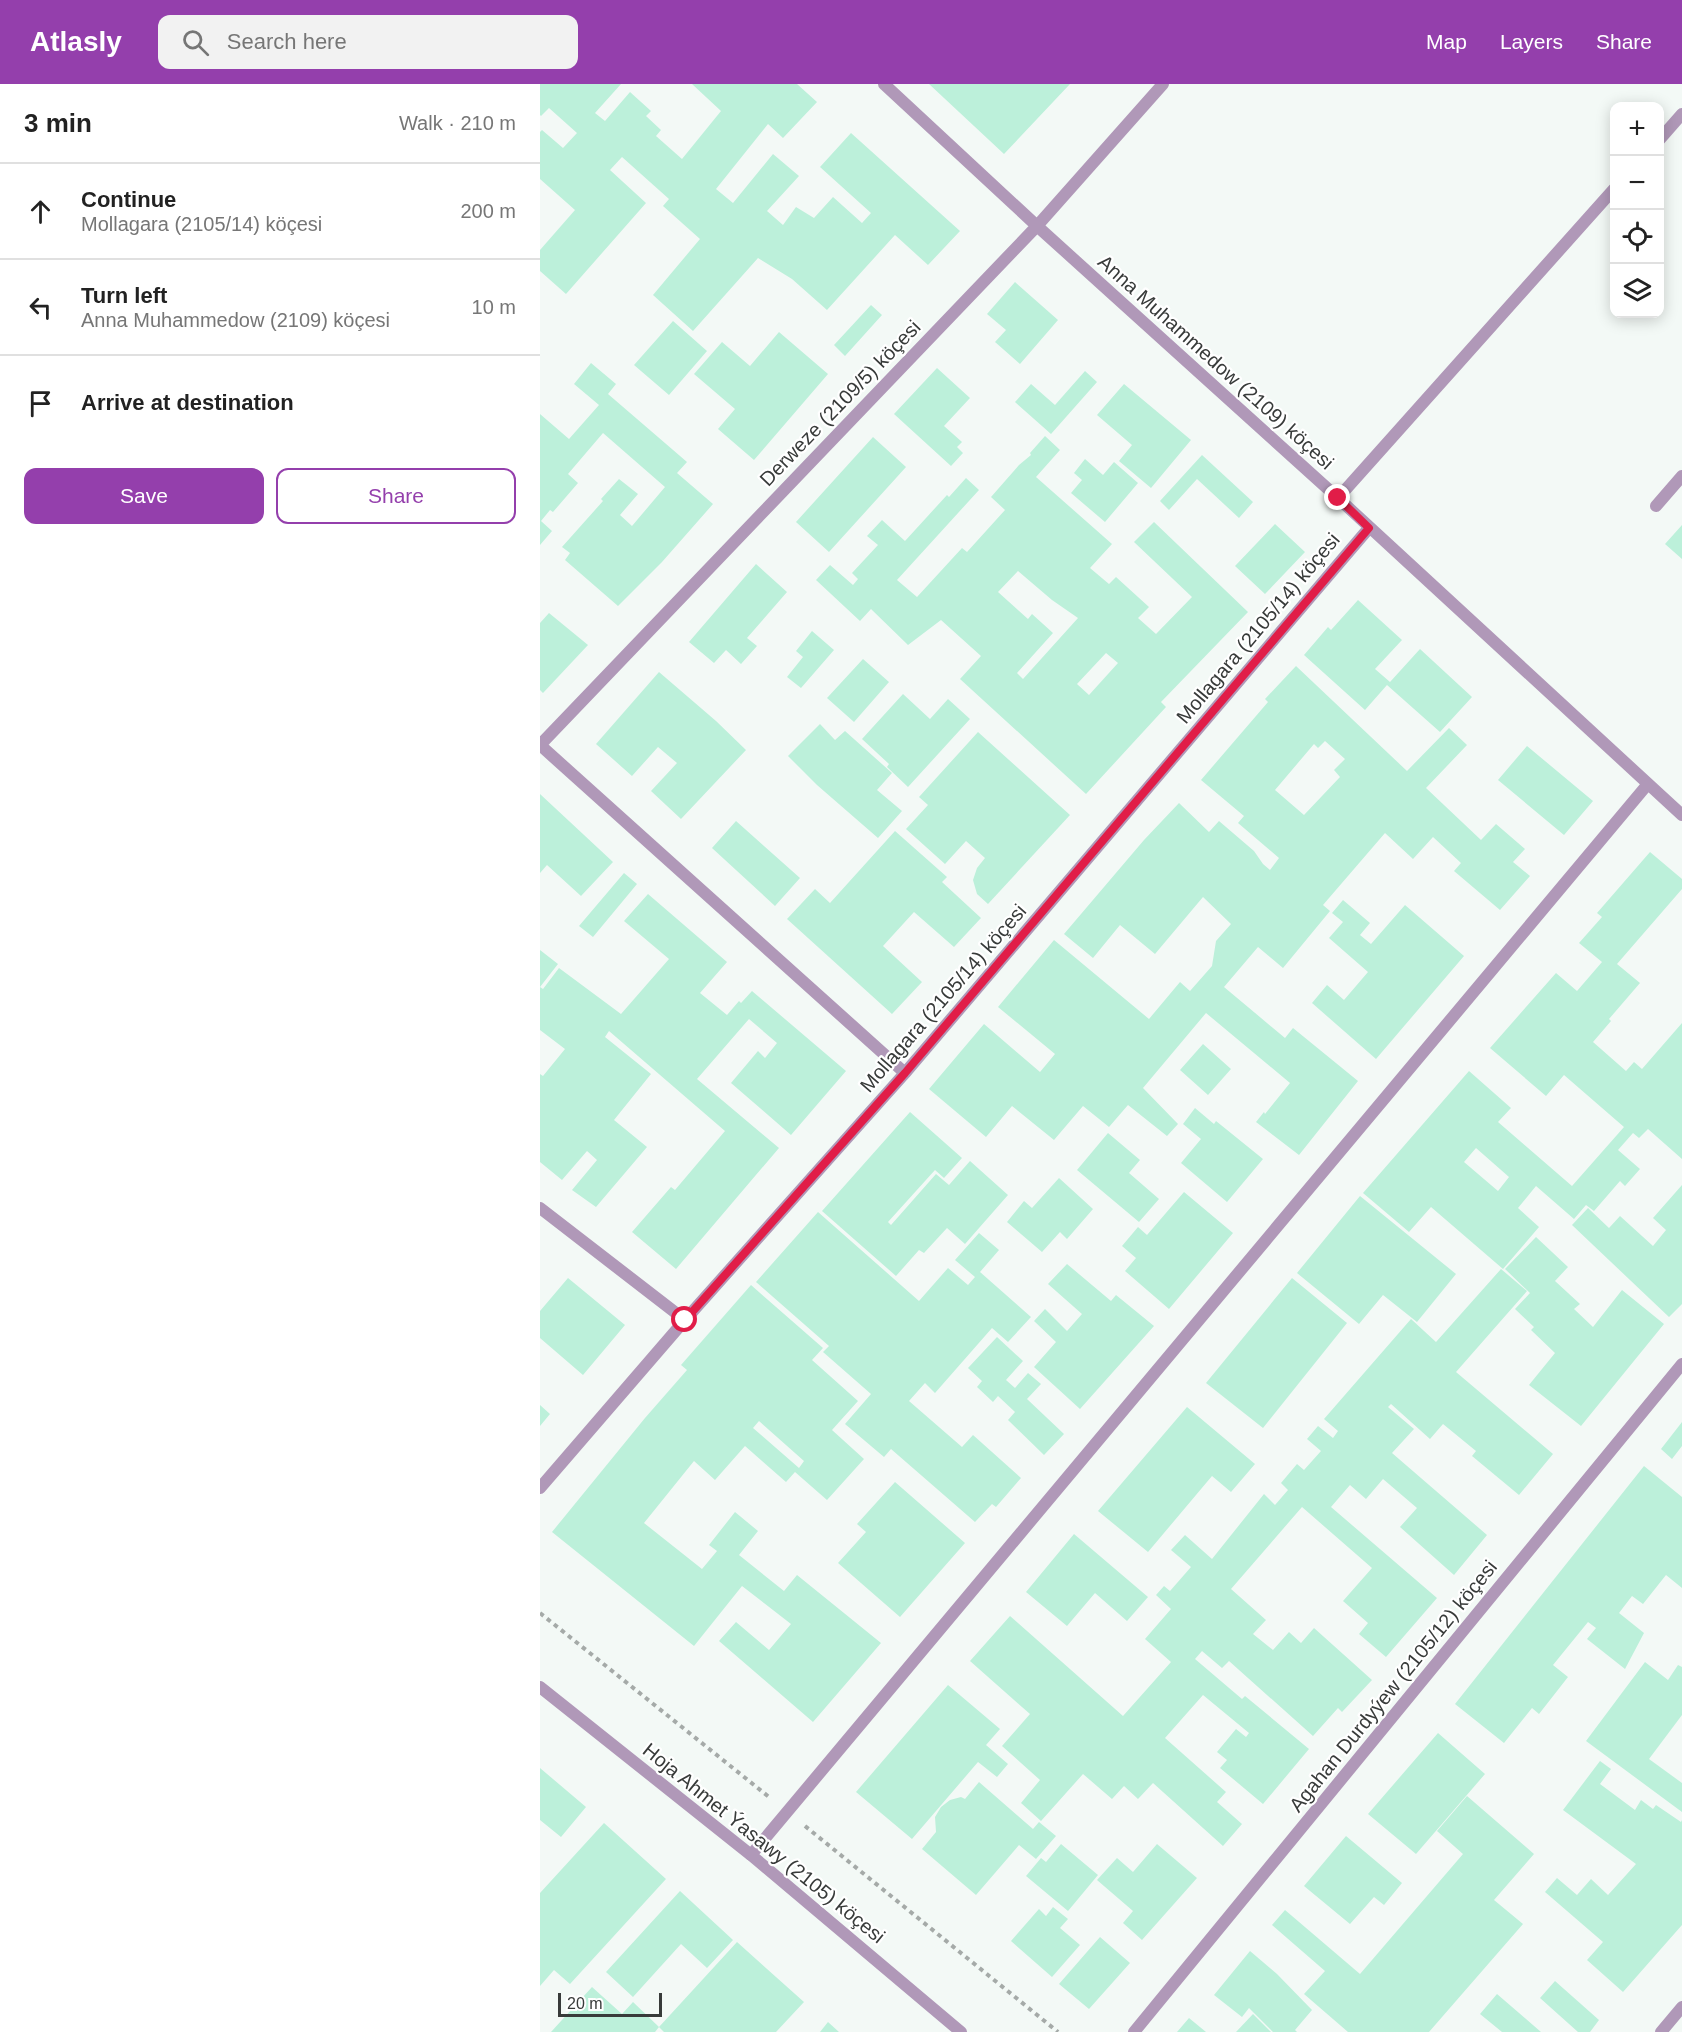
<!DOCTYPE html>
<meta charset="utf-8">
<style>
body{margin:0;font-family:Arial,sans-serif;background:#f2f2f2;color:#222}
.controls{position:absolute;right:18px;top:18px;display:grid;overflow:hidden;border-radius:12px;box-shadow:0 3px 15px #0003}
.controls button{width:54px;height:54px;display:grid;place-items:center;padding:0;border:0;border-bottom:2px solid #e0e0e0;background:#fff;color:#222;font:30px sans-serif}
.scale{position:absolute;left:18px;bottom:15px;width:104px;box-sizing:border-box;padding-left:6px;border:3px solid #383b3a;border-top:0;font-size:16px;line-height:21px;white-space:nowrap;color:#383b3a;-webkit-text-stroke:4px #fff;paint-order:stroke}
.stop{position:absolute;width:18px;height:18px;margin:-14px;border:4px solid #e11d48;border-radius:50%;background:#fff}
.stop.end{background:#e11d48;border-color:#fff;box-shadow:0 2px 6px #0008}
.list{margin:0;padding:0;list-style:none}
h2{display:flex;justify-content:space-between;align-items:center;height:78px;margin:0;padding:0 24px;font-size:26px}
h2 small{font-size:20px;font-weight:400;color:#767676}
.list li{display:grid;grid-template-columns:39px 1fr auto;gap:18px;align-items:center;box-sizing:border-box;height:96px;padding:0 24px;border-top:2px solid #e0e0e0}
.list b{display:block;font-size:22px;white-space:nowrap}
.list p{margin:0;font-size:20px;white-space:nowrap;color:#767676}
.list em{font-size:20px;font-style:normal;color:#767676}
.actions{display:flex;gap:12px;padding:18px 24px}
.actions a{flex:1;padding:14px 0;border:2px solid #943fac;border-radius:12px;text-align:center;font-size:21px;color:#943fac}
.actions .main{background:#943fac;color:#fff}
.icon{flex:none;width:33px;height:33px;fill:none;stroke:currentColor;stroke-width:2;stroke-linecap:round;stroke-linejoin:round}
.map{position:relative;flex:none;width:1142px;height:1948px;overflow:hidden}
header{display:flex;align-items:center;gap:36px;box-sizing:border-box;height:84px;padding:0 30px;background:#943fac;color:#fff}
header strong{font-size:28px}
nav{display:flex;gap:33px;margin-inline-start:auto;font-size:21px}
.search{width:420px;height:54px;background:#f2f2f2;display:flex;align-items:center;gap:15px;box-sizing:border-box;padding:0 21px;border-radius:12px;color:#767676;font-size:22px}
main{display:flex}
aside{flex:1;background:#fff}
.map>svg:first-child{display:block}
</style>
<header>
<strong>Atlasly</strong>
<div class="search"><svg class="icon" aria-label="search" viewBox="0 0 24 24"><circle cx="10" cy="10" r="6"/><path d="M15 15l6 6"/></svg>Search here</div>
<nav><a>Map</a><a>Layers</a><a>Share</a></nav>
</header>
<main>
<aside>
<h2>3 min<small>Walk · 210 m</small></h2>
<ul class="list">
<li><svg class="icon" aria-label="ahead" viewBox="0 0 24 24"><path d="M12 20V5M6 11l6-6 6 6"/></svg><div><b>Continue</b><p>Mollagara (2105/14) köçesi</p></div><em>200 m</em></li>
<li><svg class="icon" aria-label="left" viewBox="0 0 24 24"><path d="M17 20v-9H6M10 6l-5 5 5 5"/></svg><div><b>Turn left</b><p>Anna Muhammedow (2109) köçesi</p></div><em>10 m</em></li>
<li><svg class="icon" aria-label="arrive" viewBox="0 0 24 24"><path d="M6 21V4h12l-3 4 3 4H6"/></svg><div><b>Arrive at destination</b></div></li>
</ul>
<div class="actions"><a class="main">Save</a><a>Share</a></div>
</aside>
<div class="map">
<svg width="1142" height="1948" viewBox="0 0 1142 1948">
<rect width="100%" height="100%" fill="#f3f9f6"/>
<path fill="#bcf0da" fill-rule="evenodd" d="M0,0H81L55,29L65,37L90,8L111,27L106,32L121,46L116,52L142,75L181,27L152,0H257L277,18L243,54L228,40L176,105L193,119L233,70L259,92L227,127L243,141L256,123L274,134L293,113L322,139L331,129L280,83L311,49L420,147L388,181L355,151L287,226L252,195L218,174L153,247L113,211L160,155L123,122L129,115L82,73L70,86L106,119L26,210L0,187V166L35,126L0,95V48L2,46L23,64L37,49L9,24L1,32L0,31Z
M389,0H530L464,70Z
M475,198L518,236L480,280L455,258L466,246L447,230Z
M331,221L342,231L305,272L294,261Z
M133,237L167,267L129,311L94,281Z
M239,248L288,290L214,376L178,345L195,325L154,290L182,258L210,282Z
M51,279L76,300L68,310L147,378L137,389L173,420L122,478L78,522L25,476L30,469L22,463L63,417L61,415L79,395L98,410L80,431L92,442L125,403L63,349L28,390L38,399L13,428L10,426L1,437L12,447L0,461V330L29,355L59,321L34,300Z
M397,284L430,314L404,342L422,358L417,363L423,369L411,382L354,330Z
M545,287L557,298L511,350L475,318L491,300L515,321Z
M584,300L651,356L611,404L579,377L592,361L557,331Z
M505,352L520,366L496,393L572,460L550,484L569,500L576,493L609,523L598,534L616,550L652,513L594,458L614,438L708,528L621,618L626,623L546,710L420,595L441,572L401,536L368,561L331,525L320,537L276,496L290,481L313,501L318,495L312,489L338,461L327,452L342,436L365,457L407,411L409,413L426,394L439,406L357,496L377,513L422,464L427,468L465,426L451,413L479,381L491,371L490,369ZM478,487L512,516L538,534L483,595L477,589L513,549L492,530L488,535L458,508ZM566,569L578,579L549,611L537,600Z
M333,353L366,383L289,468L256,438Z
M662,371L713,418L699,434L657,395L629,426L620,417Z
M545,375L563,391L574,378L598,399L565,438L531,409L542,396L534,389Z
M735,440L765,468L725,510L695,482Z
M1142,441V475L1125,460Z
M216,480L247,508L207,554L217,562L201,580L186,566L174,579L149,558Z
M818,516L862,556L835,585L850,598L880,565L932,613L900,648L847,601L825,626L764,571L788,543L791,546Z
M9,529L48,561L3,609L0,606V539Z
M272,547L294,566L261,604L247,593L263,573L256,567Z
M323,575L349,598L314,638L287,614Z
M756,582L867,687L909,644L927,661L886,704L941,756L956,740L985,765L973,778L990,792L960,826L914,787L921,779L893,753L873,775L845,749L783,821L790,827L743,884L718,863L684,903L745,954L753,944L818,997L759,1071L716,1038L724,1028L725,1030L750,999L666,929L603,1004L638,1040L627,1052L588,1021L569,1043L543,1022L514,1056L472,1022L446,1053L389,1005L444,940L500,988L515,970L458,923L514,856L609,935L640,898L650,907L672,882L676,857L691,840L663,813L615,870L580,841L553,874L524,850L604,756L639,719L669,748L679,737L714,767L723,780L730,786L739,774L698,739L704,732L661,696L728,618L725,615ZM785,657L805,675L794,686L800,693L764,731L735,706L774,660L778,664Z
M119,588L176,637L206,666L141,735L111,707L137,679L118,663L92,692L56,660Z
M363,610L390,635L408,615L430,635L368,703L347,683L349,680L322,655Z
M280,640L295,656L305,647L352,689L337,706L362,727L338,754L277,701L248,672Z
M438,648L530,731L448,820L437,810L433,796L437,784L445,774L426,757L405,780L366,745L388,721L379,713Z
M987,662L1053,717L1024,751L958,696Z
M0,710L73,778L41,812L7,781L0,789Z
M196,737L260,794L235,822L172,764Z
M355,747L407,793L402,798L441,834L414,863L374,828L343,862L382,898L352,930L247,835L275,805L290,819Z
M1110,768L1142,795V805L1077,880L1100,899L1069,935L1071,937L1053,958L1086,987L1094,978L1102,985L1142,939V1075L1108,1045L1099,1054L1093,1049L1078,1066L1100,1085L1085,1102L1080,1097L1054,1127L1046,1121L1034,1135L996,1102L978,1124L999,1143L963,1185L891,1123L869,1148L823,1109L929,987L971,1024L958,1038L1032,1102L1084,1043L1024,991L1006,1012L950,964L1016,889L1037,907L1062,878L1039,859L1062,833L1057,829ZM936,1064L969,1093L958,1107L924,1078Z
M84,789L97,800L53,853L39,842Z
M108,810L187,878L160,909L187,931L199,917L201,919L212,907L306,987L251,1051L191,999L218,967L225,974L237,959L209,935L157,995L239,1064L136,1185L92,1148L131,1103L135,1106L185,1047L69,947L65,953L111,990L74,1036L107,1063L56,1123L32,1106L57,1076L47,1067L22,1096L0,1078V990L3,992L25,965L0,946V903L3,905L19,884L81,930L129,875L84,837Z
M803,816L830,839L820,851L831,860L865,821L924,872L836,975L772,919L787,901L804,916L828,888L789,854L803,838L792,829Z
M0,866L18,880L0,903Z
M663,960L691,985L668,1011L640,986Z
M655,1024L674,1040L676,1037L723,1075L687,1118L641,1079L661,1055L643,1040Z
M370,1028L422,1074L404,1094L395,1086L348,1138L351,1141L396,1090L409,1101L430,1077L468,1111L425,1160L407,1144L384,1169L379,1166L356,1192L282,1127Z
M568,1049L600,1076L589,1089L619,1115L599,1138L537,1086Z
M519,1094L553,1125L527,1155L520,1148L502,1168L467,1138L484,1117L492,1124Z
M1142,1101V1220L1129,1233L1032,1141L1048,1124L1069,1144L1080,1132L1113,1162L1126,1146L1113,1134Z
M644,1108L693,1149L629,1225L585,1187L596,1174L582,1162L598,1143L607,1151Z
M820,1112L916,1190L877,1238L843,1211L819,1240L757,1189Z
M278,1128L379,1217L408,1184L428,1201L435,1193L415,1176L439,1149L459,1166L440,1188L491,1233L468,1258L452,1244L395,1309L385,1299L369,1317L422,1363L433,1351L481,1394L456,1423L452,1420L435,1438L351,1365L344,1373L305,1340L331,1310L283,1268L289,1262L216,1198Z
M996,1153L1028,1183L1015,1197L1040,1220L1034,1225L1053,1243L1082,1206L1124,1240L1041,1342L989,1301L1015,1269L991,1246L994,1243L975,1225L990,1209L965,1185Z
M527,1180L571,1217L576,1211L614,1242L540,1325L494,1283L516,1258L494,1237L505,1225L527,1247L542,1230L508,1200Z
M961,1185L987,1207L916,1288L1013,1370L979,1411L932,1372L936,1367L903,1340L890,1355L851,1320L848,1323L874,1345L852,1369L947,1451L914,1491L860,1443L877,1424L843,1395L826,1415L810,1401L791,1423L897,1514L846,1573L819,1550L828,1539L803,1517L832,1484L762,1423L691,1505L726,1536L713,1550L733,1566L749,1548L761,1559L774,1544L832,1596L802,1628L798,1624L773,1652L689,1577L682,1584L662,1567L655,1575L702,1615L705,1612L769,1665L723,1720L680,1684L687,1676L677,1668L696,1645L706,1653L709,1649L663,1611L625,1654L686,1708L677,1718L702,1740L683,1762L613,1699L598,1715L584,1702L572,1715L543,1690L501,1737L481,1719L500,1696L462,1662L490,1630L430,1577L470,1532L583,1632L631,1578L605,1555L631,1525L616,1511L624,1502L630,1507L651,1483L631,1466L645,1451L672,1475L724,1410L735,1421L748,1406L741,1399L757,1380L764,1386L781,1367L767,1355L778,1342L793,1354L798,1347L784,1335L871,1235L896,1258Z
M28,1194L85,1241L43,1291L0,1254V1227Z
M752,1194L807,1239L723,1344L666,1299Z
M211,1201L283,1264L272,1276L318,1317L292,1346L324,1375L287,1416L255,1388L246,1398L205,1362L175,1396L154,1377L104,1439L162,1485L177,1467L169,1461L195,1428L218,1447L199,1471L244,1507L257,1491L341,1559L273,1638L179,1557L196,1538L229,1566L251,1540L202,1502L154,1562L12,1448L105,1334L147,1286L141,1281ZM219,1337L264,1377L259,1384L213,1344Z
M457,1253L483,1277L466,1296L475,1304L488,1289L501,1300L487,1315L524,1350L504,1371L468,1336L475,1328L458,1312L453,1318L437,1303L442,1297L428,1284Z
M0,1321L10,1330L0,1342Z
M647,1323L715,1380L691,1408L672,1392L608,1468L558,1427Z
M1142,1338V1362L1132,1375L1121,1365Z
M1104,1382L1142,1413V1504L1126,1491L1103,1520L1092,1512L1079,1529L1104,1549L1085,1585L1047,1555L1056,1544L1048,1538L1013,1581L1028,1593L999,1630L992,1624L964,1659L915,1620Z
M355,1398L425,1459L360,1533L298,1479L326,1448L317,1440Z
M534,1450L608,1513L587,1537L555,1509L527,1542L486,1508Z
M1105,1578L1128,1596L1138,1581L1142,1583V1631L1109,1675L1142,1699V1728L1046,1657Z
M408,1601L460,1645L446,1661L468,1680L457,1693L438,1678L372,1755L316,1708Z
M898,1649L945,1690L876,1770L828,1730Z
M1060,1677L1071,1685L1060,1700L1095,1726L1101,1716L1113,1725L1116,1721L1141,1738L1142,1736V1841L1083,1908L1047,1876L1063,1858L1005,1808L1017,1794L1037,1811L1051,1795L1068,1811L1096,1780L1023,1726Z
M0,1684L46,1723L21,1753L0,1736Z
M439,1698L493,1745L499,1738L516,1752L496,1775L479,1761L436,1811L382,1765L396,1748L395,1733L401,1723L410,1716L421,1713L425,1715Z
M927,1712L994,1770L954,1816L983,1840L889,1948H808L764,1910L785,1887L732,1841L745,1826L820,1890L923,1770L897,1747Z
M64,1739L126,1795L30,1900L14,1886L0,1902V1809Z
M806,1752L862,1799L844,1821L834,1813L810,1840L764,1802Z
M521,1760L558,1791L528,1827L486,1792L501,1774L506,1778Z
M617,1760L657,1794L602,1856L583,1839L593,1827L557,1796L577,1774L593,1788Z
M140,1807L193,1856L167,1884L141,1860L93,1913L66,1888Z
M513,1823L528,1835L520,1844L540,1861L512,1893L471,1857L499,1825L506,1832Z
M560,1853L590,1879L549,1925L519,1900Z
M197,1858L264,1918L236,1948H124L119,1943Z
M710,1867L737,1890L772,1926L755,1946L757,1948H733L709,1924L702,1933L674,1911Z
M1015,1897L1059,1936L1050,1948H1038L1000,1914Z
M52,1903L82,1930L93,1918L119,1943L115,1948H11Z
M957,1910L1001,1948H962L940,1930Z
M713,1930L731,1948H696Z
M649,1934L666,1948H637Z
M288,1938L299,1948H280Z"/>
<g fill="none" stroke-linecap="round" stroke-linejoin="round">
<path stroke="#a5aaa8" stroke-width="4" stroke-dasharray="4.5 4.5" stroke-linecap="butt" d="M0,1529L229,1713
M265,1742L518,1948"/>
<path stroke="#b098b8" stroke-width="12" d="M1116,422L1142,392"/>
<path stroke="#b098b8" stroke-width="12" d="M344,0L497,142L798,414L1142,731
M1120,55L1142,30
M798,414L1074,105
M0,661L497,142L623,0
M0,661L365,989
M0,1124L145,1236
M0,1404L145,1236L365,989L829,444
M211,1771L1107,701
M594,1948L1142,1280"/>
<path stroke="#b098b8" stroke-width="12" d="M0,1603L211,1771L421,1948
M1121,1948L1142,1923"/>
</g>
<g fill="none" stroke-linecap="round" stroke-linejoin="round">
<path stroke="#e11d48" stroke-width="8" d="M145,1236L365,989L829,444L798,414"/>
</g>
<g text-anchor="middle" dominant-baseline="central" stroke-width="4.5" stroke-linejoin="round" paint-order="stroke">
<g font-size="20" fill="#383b3a" stroke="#fff">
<text transform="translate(676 278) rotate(42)">Anna Muhammedow (2109) köçesi</text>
<text transform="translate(300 319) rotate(-46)">Derweze (2109/5) köçesi</text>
<text transform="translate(718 544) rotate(-50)">Mollagara (2105/14) köçesi</text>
<text transform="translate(403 914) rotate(-49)">Mollagara (2105/14) köçesi</text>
<text transform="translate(853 1602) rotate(-51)">Agahan Durdyýew (2105/12) köçesi</text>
<text transform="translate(224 1759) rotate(39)">Hoja Ahmet Ýasawy (2105) köçesi</text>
</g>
</g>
</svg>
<div class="controls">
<button>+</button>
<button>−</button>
<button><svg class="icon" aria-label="locate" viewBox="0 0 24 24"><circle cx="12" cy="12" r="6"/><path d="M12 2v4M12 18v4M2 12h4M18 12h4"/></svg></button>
<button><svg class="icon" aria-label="layers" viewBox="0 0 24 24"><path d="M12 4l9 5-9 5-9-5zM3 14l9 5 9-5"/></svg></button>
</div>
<div class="scale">20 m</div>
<div class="stop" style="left:145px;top:1236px"></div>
<div class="stop end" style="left:798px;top:414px"></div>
</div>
</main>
